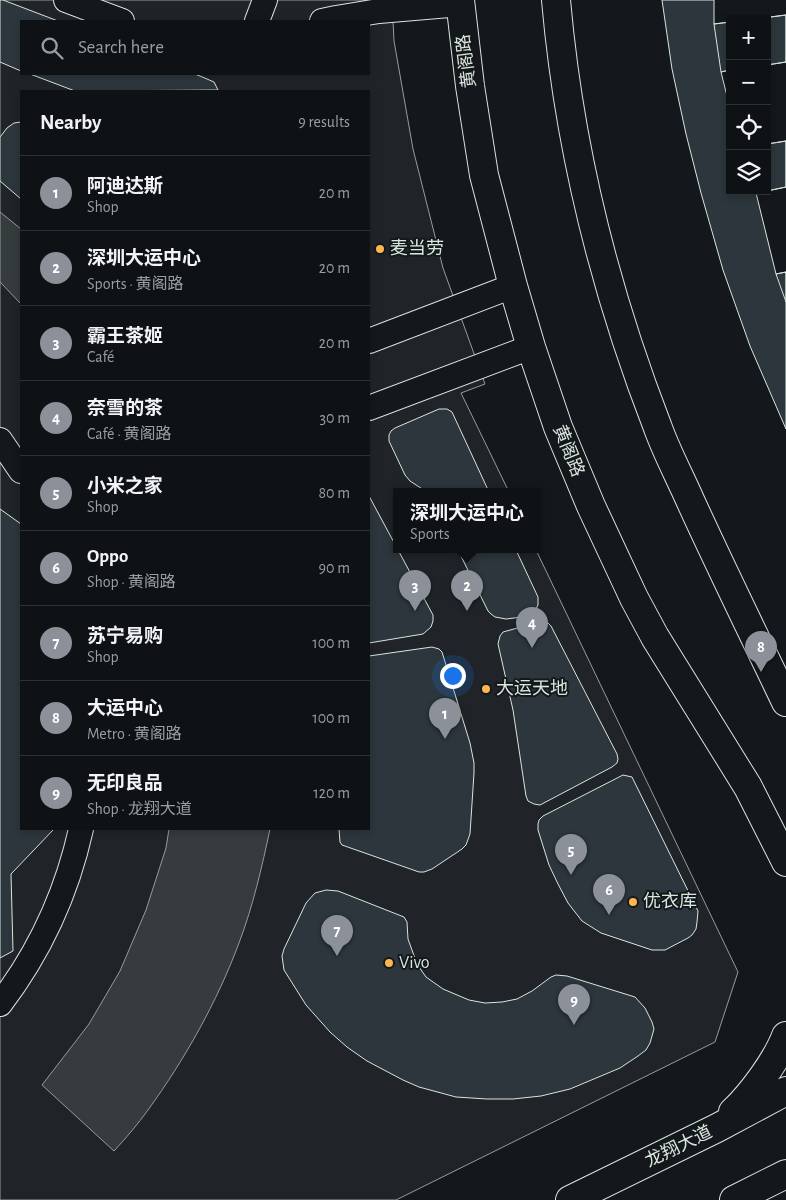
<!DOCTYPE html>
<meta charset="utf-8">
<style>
body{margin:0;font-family:"Alegreya Sans","Noto Sans SC",sans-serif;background:#1d2022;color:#f1f3f6}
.controls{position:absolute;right:15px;top:15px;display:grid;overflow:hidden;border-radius:0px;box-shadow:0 2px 8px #0003}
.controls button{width:45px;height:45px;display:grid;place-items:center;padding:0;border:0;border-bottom:1px solid #2f3234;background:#0f1215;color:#f1f3f6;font:25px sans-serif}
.you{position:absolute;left:452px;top:675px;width:18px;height:18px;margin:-12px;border:4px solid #fff;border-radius:50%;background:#1a73e8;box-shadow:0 0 0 8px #1a73e833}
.badge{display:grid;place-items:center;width:32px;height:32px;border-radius:50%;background:#8c9099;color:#fff;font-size:16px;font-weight:700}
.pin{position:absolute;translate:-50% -41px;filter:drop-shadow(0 1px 2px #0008)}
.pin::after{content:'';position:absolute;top:26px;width:18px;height:15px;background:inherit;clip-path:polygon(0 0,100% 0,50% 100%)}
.popup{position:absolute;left:393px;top:488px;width:148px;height:65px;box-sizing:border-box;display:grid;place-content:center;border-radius:0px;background:#0f1215;filter:drop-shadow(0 1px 4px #0005);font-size:16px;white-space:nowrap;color:#9b9ea0}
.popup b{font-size:19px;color:#f1f3f6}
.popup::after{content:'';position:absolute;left:50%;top:100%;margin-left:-10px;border:10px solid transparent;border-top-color:#0f1215}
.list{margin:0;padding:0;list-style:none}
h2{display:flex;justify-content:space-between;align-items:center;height:65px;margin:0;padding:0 20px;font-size:21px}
h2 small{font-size:16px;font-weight:400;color:#9b9ea0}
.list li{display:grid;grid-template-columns:32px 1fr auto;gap:15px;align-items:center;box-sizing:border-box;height:75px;padding:0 20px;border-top:1px solid #2f3234}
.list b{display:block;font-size:19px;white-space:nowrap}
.list p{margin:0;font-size:16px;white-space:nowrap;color:#9b9ea0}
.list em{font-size:16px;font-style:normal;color:#9b9ea0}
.icon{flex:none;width:28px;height:28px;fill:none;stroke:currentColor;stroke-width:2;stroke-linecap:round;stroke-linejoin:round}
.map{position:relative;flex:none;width:786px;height:1200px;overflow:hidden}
.search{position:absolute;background:#0f1215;box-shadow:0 2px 8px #0003;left:20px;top:20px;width:350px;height:55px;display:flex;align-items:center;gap:12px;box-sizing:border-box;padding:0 18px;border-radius:0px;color:#9b9ea0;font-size:19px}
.panel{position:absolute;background:#0f1215;box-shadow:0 2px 8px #0003;left:20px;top:90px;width:350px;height:740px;border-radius:0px}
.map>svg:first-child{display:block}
</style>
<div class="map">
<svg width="786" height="1200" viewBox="0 0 786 1200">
<rect width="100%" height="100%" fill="#14181c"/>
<path fill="#202428" stroke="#939e99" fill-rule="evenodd" d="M0,0H392L394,41L413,149L443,268L485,384L461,393L509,492H397V550H536L738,972L715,1042L396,1200H0ZM21,21H369V74H21ZM21,91H369V829H21Z"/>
<path fill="#363b3e" stroke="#939e99" d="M0,212L21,229V304L0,282Z
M169,829H270C262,867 253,906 239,943C217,1002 185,1059 148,1110C138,1124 126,1138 114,1151L42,1085L89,1024L120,971L146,910L166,848Z"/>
<path fill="#2c363c" stroke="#d8e6dc" d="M0,0H3L58,21H21V71L0,62Z
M662,0H714V24L730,22V70L721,72L730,108V191H764L756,193L776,274L786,272V429L750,346L723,270L701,193L686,134L672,69Z
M786,15V62L767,65V19H755Z
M786,15V62L767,65V19H755Z
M730,22V70L721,72L714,24Z
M30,74H195L207,79L214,82L218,90L75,91Z
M21,122V199L0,181V137L7,128L14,123Z
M786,141V187L767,191V144Z
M786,141V187L767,191V144Z
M786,272V302L776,274Z
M439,409H447L452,412L489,492H427L410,481L405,475L389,441V435L391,431L395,428Z
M369,496L433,615V621L431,627L423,634L369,643Z
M0,509L21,524V829H54L11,874L13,951L0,958Z
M458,550H516L538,597V605L535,611L530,616L506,619L495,617L491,614L488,611Z
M543,621L548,623L551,626L617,754L618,759L617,763L612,767L540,805L534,804L528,801L526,796L513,710L498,644L500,636L503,632Z
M432,647L439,649L442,652L470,743L474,763V773L470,834L466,845L462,849L432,869L424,872H419L342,845L340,842L339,829H369V656Z
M623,775L632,777L698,911L697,922L696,929L692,935L688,938L665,950H652L601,933L582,921L568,903L558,884L549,865L538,830V824L539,820L543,816Z
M326,890L338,891L404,917L407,922L408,939L417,964L426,977L443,989L469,1000L485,1003L502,1002L517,999L532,991L551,977L556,975L567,976L635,997L645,1008L652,1022L654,1029L650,1043L646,1050L638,1056L620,1068L570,1089L541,1096L513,1099H487L456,1097L419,1087L403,1080L367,1061L347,1047L330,1032L306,1005L284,970L282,956L284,949L306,903L315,893Z"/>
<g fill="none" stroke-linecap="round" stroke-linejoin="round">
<defs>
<path id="minor" d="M66,0L122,21
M257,21L265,0
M322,21L336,18L379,11L461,4
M369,341L513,286
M369,408L531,347
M0,440L21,471
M0,1004C39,953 67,892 81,829"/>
<path id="major" d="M460,0L470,86L484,175L513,286L531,347L558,427L591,506L634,598L655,637L748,787L786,862
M556,0C569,148 604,289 658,428C667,453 680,477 690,500C721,568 754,635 786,702
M733,1112C752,1094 777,1060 786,1036
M570,1200L717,1128L786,1091
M734,1200L786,1174"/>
</defs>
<use href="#minor" stroke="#d8e6dc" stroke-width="26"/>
<use href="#major" stroke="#d8e6dc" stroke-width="30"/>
<use href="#minor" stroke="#14181c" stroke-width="24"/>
<use href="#major" stroke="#14181c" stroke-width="28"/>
</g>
<g fill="#ffb74d" stroke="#14181c" stroke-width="2">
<circle cx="380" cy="249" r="5"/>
<circle cx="486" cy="689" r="5"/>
<circle cx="633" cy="902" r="5"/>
<circle cx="389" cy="963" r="5"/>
</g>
<g text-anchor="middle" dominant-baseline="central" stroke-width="4" stroke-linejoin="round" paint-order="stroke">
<g font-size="18" fill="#d8e6dc" stroke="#14181c">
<text transform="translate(467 61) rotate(-97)">黄阁路</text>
<text transform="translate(568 451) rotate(68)">黄阁路</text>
<text transform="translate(679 1147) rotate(-26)">龙翔大道</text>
</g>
<g font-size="18" fill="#d8e6dc" stroke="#14181c" text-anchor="start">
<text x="390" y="249">麦当劳</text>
<text x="496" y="689">大运天地</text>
<text x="643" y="902">优衣库</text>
<text x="399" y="963">Vivo</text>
</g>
</g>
</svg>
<div class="controls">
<button>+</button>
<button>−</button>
<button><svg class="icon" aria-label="locate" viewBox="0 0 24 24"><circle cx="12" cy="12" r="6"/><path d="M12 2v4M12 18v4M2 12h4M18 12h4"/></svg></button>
<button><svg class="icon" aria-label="layers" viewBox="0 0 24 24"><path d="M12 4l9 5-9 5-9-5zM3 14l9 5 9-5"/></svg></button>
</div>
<div class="you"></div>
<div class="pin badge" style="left:445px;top:739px">1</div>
<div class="pin badge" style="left:467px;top:611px">2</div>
<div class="popup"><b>深圳大运中心</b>Sports</div>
<div class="pin badge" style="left:415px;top:611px">3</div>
<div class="pin badge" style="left:532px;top:648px">4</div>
<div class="pin badge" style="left:571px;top:875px">5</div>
<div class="pin badge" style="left:609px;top:915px">6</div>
<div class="pin badge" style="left:337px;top:956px">7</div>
<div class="pin badge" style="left:761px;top:672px">8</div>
<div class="pin badge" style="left:574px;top:1025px">9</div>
<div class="search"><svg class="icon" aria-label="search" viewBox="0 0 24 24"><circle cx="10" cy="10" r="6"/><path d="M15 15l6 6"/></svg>Search here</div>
<section class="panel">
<h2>Nearby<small>9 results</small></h2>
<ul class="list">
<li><span class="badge">1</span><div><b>阿迪达斯</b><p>Shop</p></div><em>20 m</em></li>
<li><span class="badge">2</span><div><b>深圳大运中心</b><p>Sports · 黄阁路</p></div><em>20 m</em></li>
<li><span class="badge">3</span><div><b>霸王茶姬</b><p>Café</p></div><em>20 m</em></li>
<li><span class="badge">4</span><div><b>奈雪的茶</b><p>Café · 黄阁路</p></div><em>30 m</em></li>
<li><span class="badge">5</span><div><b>小米之家</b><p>Shop</p></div><em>80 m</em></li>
<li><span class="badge">6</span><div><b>Oppo</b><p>Shop · 黄阁路</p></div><em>90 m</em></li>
<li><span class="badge">7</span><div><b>苏宁易购</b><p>Shop</p></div><em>100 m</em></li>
<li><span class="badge">8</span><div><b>大运中心</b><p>Metro · 黄阁路</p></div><em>100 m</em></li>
<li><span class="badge">9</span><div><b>无印良品</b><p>Shop · 龙翔大道</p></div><em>120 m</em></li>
</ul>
</section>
</div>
